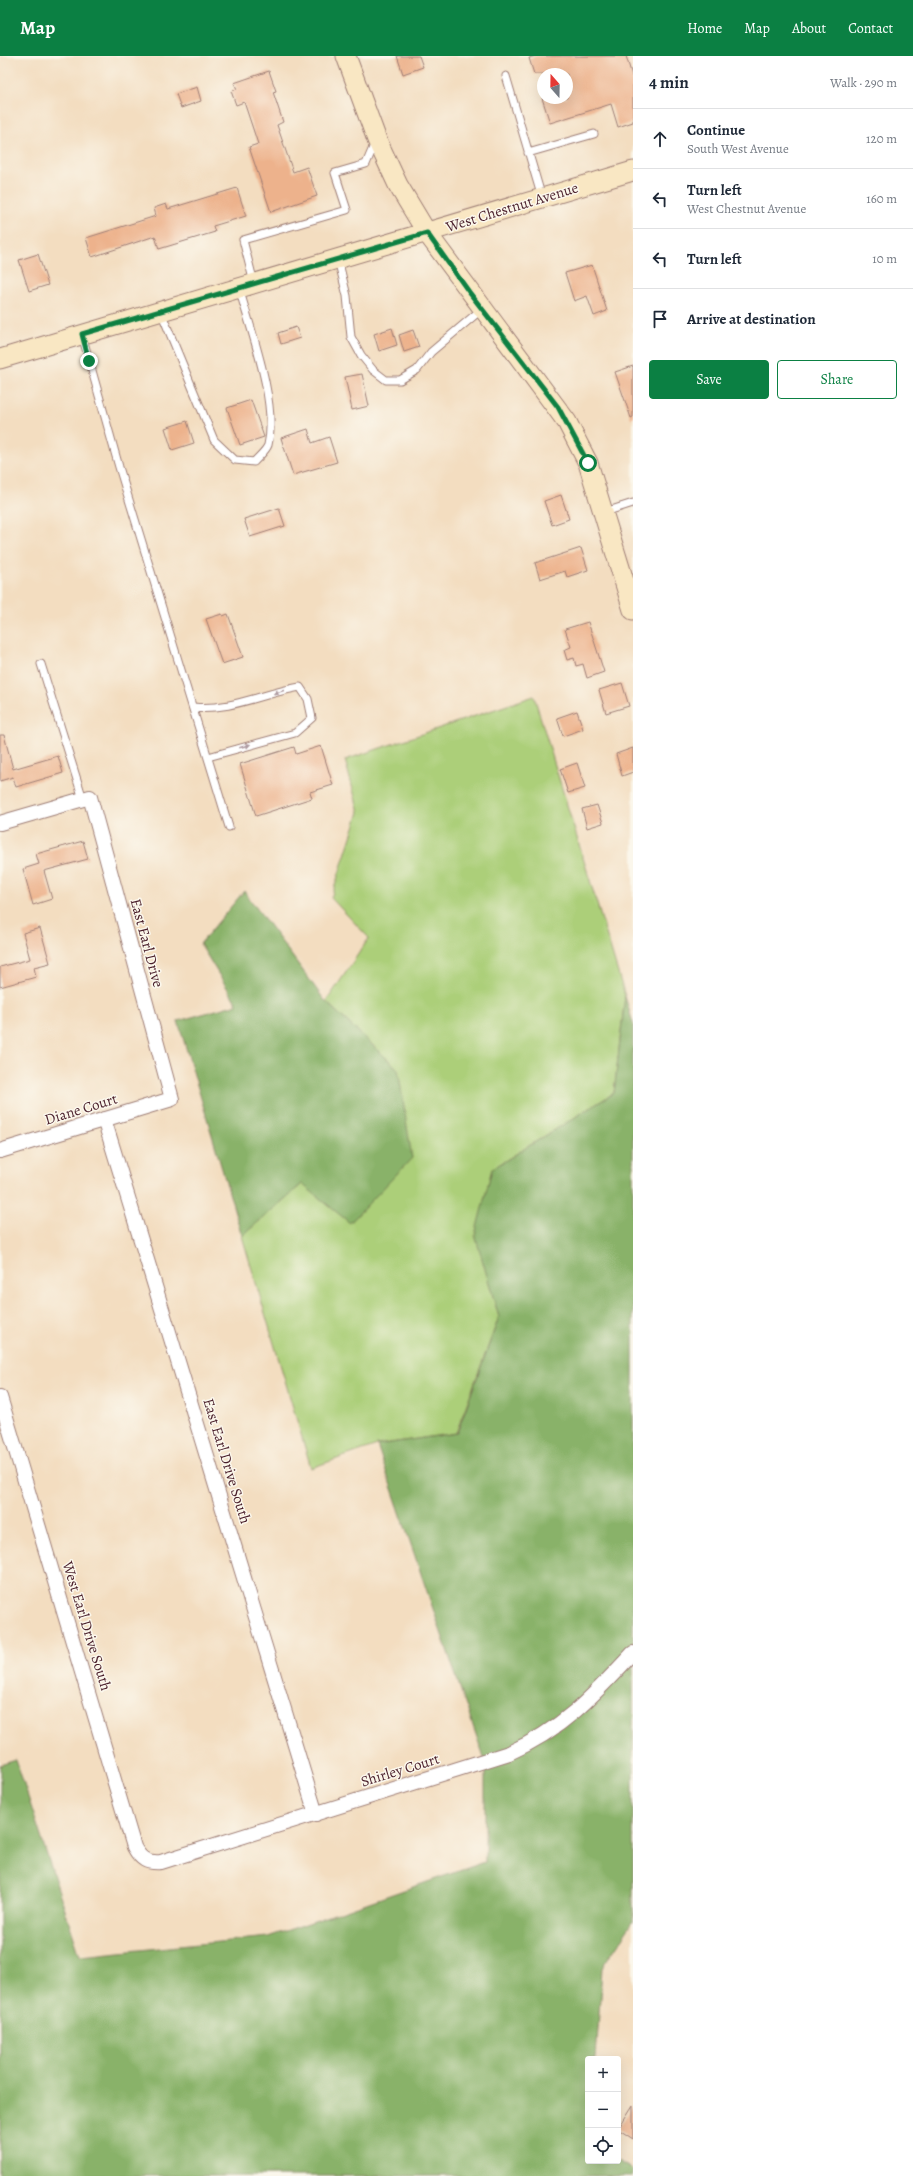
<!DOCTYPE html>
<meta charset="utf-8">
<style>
body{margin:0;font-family:Alegreya,serif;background:#f6f6f7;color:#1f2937}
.controls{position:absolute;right:12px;bottom:12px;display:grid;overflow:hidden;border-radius:4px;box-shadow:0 4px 16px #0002}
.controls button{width:36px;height:36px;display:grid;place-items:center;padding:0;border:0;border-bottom:1px solid #e0e1e3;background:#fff;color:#1f2937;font:20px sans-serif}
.compass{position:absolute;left:537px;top:12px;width:36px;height:36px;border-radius:50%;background:#fff;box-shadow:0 4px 16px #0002;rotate:340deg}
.stop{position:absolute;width:12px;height:12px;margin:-9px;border:3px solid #0b8043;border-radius:50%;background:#fff}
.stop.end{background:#0b8043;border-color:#fff;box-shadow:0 1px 4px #0008}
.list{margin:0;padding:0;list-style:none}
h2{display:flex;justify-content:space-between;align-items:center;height:52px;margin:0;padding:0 16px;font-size:17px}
h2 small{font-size:13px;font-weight:400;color:#747a83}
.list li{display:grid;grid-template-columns:26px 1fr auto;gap:12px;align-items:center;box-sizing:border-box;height:60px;padding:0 16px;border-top:1px solid #e0e1e3}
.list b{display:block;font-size:15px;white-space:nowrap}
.list p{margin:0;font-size:13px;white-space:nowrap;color:#747a83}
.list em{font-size:13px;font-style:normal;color:#747a83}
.actions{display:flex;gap:8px;padding:12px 16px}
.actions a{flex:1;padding:9px 0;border:1px solid #0b8043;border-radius:4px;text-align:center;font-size:14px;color:#0b8043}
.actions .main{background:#0b8043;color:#fff}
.icon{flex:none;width:22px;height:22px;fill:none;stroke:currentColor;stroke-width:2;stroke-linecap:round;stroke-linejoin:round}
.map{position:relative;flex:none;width:633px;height:2120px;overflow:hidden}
header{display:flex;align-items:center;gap:24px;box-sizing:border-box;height:56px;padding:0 20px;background:#0b8043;color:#fff}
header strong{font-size:19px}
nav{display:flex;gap:22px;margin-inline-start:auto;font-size:14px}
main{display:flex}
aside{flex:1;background:#fff}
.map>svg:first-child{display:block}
</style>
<header>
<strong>Map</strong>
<nav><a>Home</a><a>Map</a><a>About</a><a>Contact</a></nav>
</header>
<main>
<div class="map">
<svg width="633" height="2120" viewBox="0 0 633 2120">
<rect width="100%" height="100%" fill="#fbf7ec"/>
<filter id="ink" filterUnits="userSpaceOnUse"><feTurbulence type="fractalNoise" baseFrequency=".025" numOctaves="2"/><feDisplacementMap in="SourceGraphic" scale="8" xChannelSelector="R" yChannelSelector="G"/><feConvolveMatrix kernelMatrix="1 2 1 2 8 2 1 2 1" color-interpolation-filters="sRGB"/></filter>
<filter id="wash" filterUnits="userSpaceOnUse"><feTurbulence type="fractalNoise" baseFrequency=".012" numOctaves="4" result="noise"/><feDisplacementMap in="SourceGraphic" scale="16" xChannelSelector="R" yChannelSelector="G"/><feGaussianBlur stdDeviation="0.9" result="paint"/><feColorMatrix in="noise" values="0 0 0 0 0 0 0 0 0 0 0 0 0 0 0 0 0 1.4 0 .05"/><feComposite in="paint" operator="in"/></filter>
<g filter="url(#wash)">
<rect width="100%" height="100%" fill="#f3ddc0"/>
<path fill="#accf79" stroke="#7b7752" d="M534,640L625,940L614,1037L492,1113L476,1179L499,1261L456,1377L377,1389L311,1412L242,1180L302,1128L398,1013L326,946L369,882L331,842L359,756L345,704Z"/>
<path fill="#89b269" stroke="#6a684a" d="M244,835L326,946L398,1013L412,1102L350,1167L302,1128L242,1180L178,965L237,948L200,888Z
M625,940L633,967V1866L602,1912L596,2003H588V2105H618L633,2114V2120H0V1709L16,1704L80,1900L268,1881L485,1806V1705L377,1389L457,1377L499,1261L475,1179L492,1113L614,1037Z"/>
<g id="blocks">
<path fill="#edb28c" d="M397,0H419L423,11L403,18Z
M536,0H626L633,23V66L618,71L611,48L550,67L542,42H567V18H534L529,2Z
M269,15L276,35L273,36L283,66L277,69L293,116L307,111L317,140L271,156L249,91L258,88L244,46L236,49L231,35L237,33L234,27Z
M197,31L201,45L181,52L176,38Z
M237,132L246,160L213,170L215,176L159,193L155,180L92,201L86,182L156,160L154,152L166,148L168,153Z
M38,198L48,229L29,235L19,204Z
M592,209L607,255L594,260L587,240L574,245L565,217Z
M296,271L300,282L281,288L278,277Z
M392,272L397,289L379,295L374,278Z
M413,274L419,291L404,296L399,279Z
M633,310V361L631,362L615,316Z
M362,318L369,350L352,354L345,321Z
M251,344L264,381L240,389L227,352Z
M187,365L194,387L172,394L165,372Z
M308,373L312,387L329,381L337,406L293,419L281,382Z
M561,439L569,463L552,469L544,445Z
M279,452L285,470L250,481L244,463Z
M581,492L588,514L567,521L565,515L540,523L535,507Z
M222,558L223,560L228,558L243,601L222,608L206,563Z
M588,566L604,616L587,622L583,608L576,610L574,602L567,604L564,594L571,591L565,573Z
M622,627L629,650L606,657L599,634Z
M577,655L583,673L563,680L557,662Z
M0,679H4L13,713L58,700L63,717L16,731L13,721L0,725Z
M321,690L333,729L310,736L312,742L256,760L240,708L294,691L296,698Z
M633,692V716L622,720L616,698Z
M577,707L585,732L568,737L560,713Z
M597,749L603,767L587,772L582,753Z
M83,785L88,803L44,815L52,843L33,849L23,813L39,808L36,798Z
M40,872L50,907L34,911L36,921L0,931V911L30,903L23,877Z
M633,2049V2083L618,2073Z"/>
</g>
</g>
<g filter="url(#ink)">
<use href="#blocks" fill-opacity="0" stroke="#9e7e76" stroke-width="1"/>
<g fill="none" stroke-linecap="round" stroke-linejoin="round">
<defs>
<path id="lane" d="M506,20L542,142
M528,97L594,78
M338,203L347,240L351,281L361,299L373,314L386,324H400L417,314L431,296L482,253
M254,227L243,184L347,154L335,117L366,108L375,87
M161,256L214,384L235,404L254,406C258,401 266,395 268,389C278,347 251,275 239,232
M82,279L119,411L229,771
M605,456L633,447
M41,608L83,743
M193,651C231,655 263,637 300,631L308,643L312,662L295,677L208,701"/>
<path id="street" d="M0,767L90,741L172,1043L0,1095
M104,1063L316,1758
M0,1341L134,1791C141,1804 147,1807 161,1806L509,1697C563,1673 593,1640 633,1597"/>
<path id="secondary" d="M346,0L377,84L398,129L427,177L567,366L588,407L633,554
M0,303L633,115"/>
</defs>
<use href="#lane" stroke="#9e7e76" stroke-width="9"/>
<use href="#street" stroke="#9e7e76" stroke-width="16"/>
<use href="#secondary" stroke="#9e7e76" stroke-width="21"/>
<use href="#lane" stroke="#fff" stroke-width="7"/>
<use href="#street" stroke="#fff" stroke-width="14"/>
<use href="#secondary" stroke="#f9e7c3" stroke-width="19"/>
</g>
<defs><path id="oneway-solid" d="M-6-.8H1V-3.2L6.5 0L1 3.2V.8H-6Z"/></defs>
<g fill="#ae9aa0">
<use href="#oneway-solid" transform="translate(279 636) rotate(163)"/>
<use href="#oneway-solid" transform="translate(245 690) rotate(-18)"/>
</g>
</g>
<g fill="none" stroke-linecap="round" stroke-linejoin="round" filter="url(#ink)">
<path stroke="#0b8043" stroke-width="5" d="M89,305L82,278L427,177L469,236L558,351L588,407"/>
</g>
<g text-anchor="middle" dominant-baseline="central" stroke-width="3" stroke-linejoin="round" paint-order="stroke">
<g font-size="15" fill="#4a1f2b" stroke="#fbf7ec">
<text transform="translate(512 151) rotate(-17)">West Chestnut Avenue</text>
<text transform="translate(147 887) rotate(75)">East Earl Drive</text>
<text transform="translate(81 1053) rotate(-17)">Diane Court</text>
<text transform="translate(227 1405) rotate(73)">East Earl Drive South</text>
<text transform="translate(87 1570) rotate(73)">West Earl Drive South</text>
<text transform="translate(400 1714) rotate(-17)">Shirley Court</text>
</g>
</g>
</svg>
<div class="controls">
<button>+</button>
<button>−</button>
<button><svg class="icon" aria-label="locate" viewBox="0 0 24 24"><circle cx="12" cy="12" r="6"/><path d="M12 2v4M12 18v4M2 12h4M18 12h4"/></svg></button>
</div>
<svg class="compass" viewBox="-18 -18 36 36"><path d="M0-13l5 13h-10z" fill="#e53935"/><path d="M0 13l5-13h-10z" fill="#747a83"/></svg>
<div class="stop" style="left:588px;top:407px"></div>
<div class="stop end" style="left:89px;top:305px"></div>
</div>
<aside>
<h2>4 min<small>Walk · 290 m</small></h2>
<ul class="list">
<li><svg class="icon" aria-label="ahead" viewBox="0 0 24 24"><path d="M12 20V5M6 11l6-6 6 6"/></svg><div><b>Continue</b><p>South West Avenue</p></div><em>120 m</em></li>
<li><svg class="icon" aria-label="left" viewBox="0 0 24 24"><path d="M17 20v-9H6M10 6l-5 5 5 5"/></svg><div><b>Turn left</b><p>West Chestnut Avenue</p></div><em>160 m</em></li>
<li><svg class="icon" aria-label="left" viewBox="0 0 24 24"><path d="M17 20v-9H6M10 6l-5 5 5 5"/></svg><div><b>Turn left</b></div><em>10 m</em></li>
<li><svg class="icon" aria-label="arrive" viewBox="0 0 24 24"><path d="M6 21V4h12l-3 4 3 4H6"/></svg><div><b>Arrive at destination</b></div></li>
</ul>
<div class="actions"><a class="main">Save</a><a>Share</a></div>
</aside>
</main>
